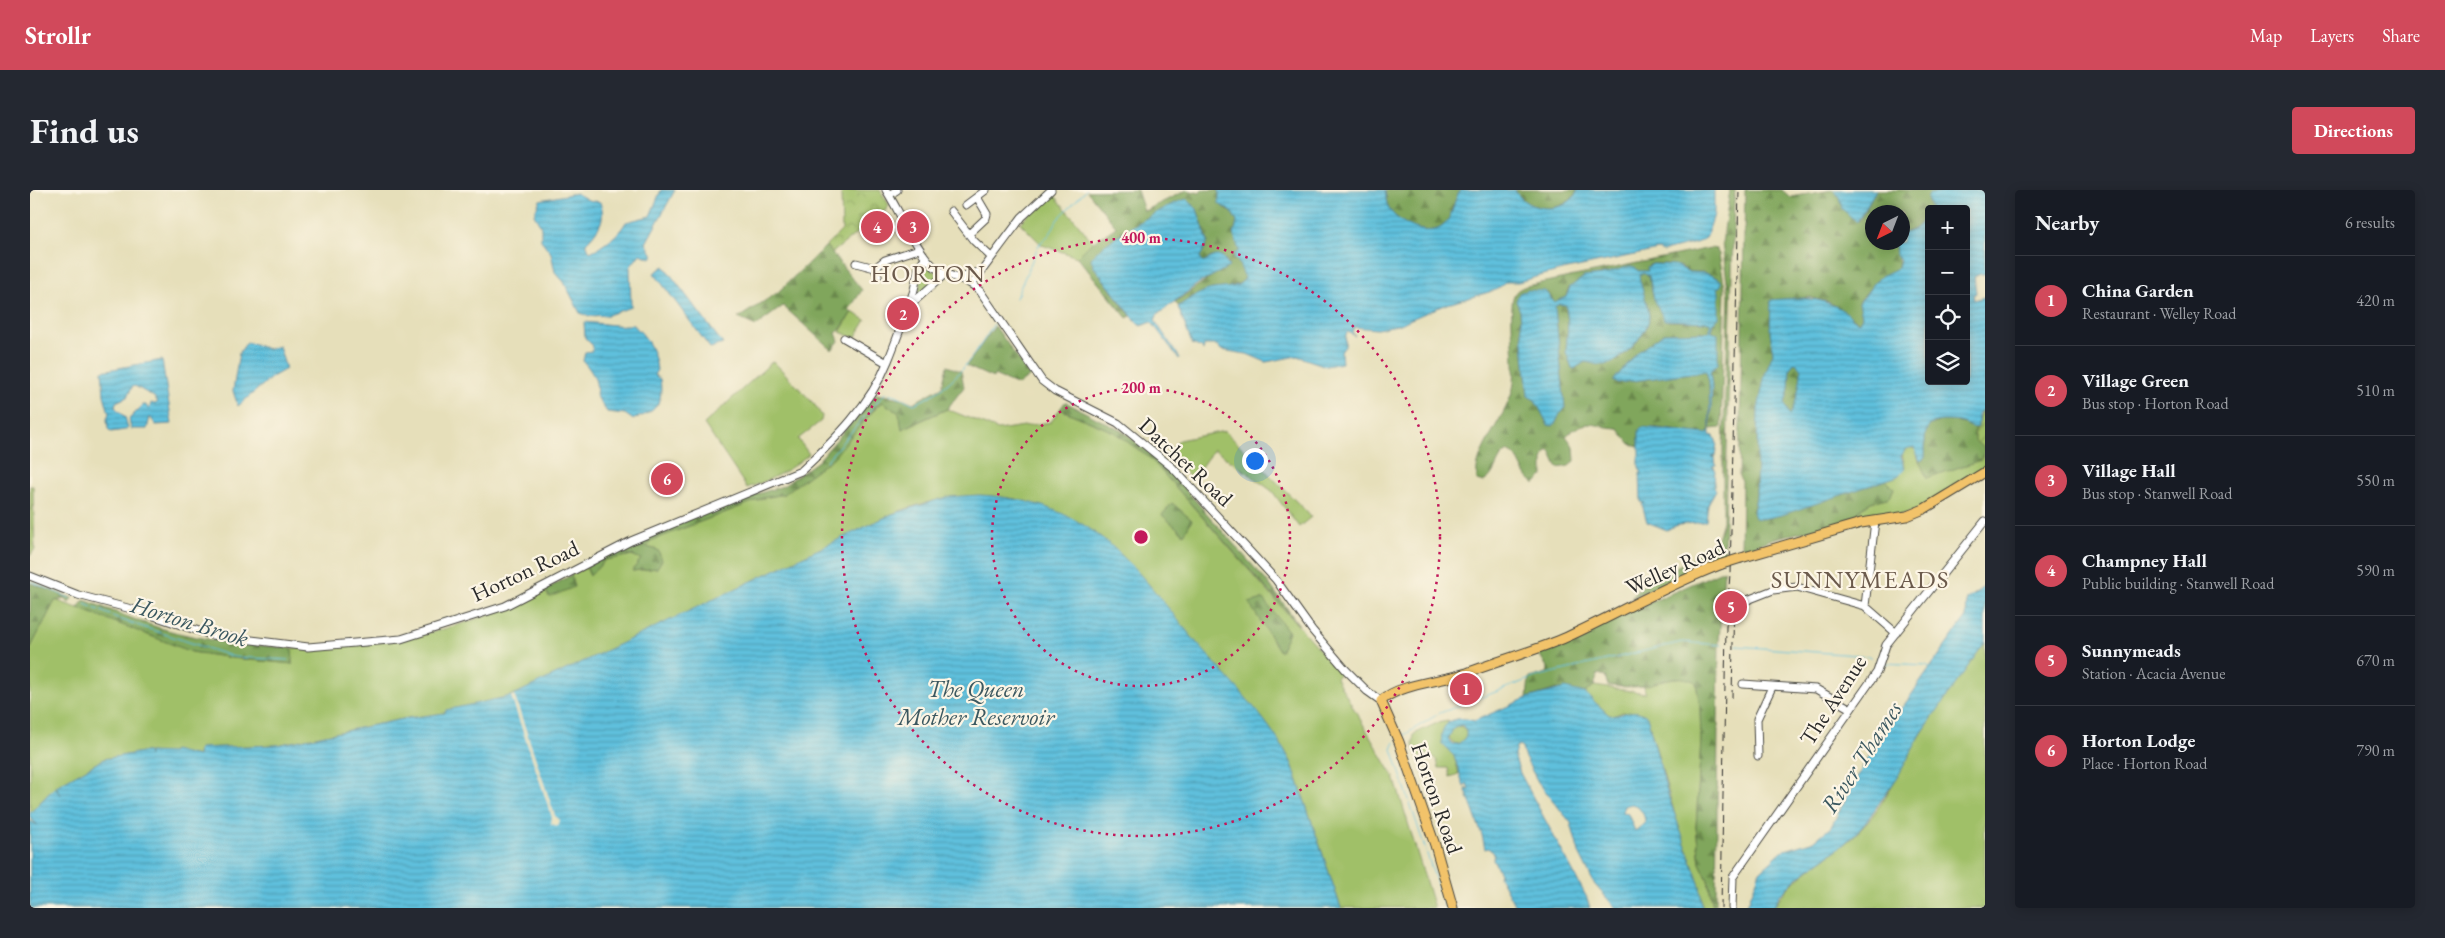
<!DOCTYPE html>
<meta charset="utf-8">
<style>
body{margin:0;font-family:"EB Garamond",serif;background:#242831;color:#f1f3f6}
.controls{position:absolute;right:15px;top:15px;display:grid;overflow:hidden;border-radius:5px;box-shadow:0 2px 12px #0003}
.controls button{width:45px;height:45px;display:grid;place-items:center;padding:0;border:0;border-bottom:1px solid #363941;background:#171b24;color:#f1f3f6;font:25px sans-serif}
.compass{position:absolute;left:1835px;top:15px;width:45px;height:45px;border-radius:50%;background:#171b24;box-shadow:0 2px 12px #0003;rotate:222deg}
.you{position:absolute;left:1224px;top:270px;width:18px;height:18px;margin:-12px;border:4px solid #fff;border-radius:50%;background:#1a73e8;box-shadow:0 0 0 8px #1a73e833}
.badge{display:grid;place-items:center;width:32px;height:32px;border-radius:50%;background:#d1495b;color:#fff;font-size:16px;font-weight:700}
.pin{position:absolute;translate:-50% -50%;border:2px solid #fff;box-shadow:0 1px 5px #0006}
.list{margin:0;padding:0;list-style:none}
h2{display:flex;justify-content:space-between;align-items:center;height:65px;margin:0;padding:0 20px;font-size:21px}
h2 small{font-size:16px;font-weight:400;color:#9ea1a6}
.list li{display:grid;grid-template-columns:32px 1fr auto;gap:15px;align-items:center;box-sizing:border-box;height:90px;padding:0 20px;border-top:1px solid #363941}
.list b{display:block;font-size:19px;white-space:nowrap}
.list p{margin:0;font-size:16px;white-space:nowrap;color:#9ea1a6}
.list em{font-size:16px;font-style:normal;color:#9ea1a6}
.icon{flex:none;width:28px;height:28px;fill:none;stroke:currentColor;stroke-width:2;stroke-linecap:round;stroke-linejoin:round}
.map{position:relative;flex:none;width:1955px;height:718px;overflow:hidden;border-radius:5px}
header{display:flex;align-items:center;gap:30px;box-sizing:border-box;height:70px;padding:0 25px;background:#d1495b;color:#fff}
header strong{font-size:24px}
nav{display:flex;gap:28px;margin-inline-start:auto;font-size:18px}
.intro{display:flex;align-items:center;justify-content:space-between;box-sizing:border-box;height:120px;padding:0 30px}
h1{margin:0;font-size:35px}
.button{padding:12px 22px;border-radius:5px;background:#d1495b;color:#fff;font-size:18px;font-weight:700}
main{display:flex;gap:30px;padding:0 30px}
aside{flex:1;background:#171b24;border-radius:5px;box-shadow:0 2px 12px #0003}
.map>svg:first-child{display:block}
</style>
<header>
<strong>Strollr</strong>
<nav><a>Map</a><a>Layers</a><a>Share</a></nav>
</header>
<div class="intro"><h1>Find us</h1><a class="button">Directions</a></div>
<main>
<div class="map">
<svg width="1955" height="718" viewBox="0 0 1955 718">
<defs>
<pattern id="forest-firs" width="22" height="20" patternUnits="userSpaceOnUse" patternTransform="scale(1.25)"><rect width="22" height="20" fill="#80a65c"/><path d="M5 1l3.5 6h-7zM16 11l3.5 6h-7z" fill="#69874c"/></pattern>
<pattern id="park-crowns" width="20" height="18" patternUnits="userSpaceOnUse" patternTransform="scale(1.25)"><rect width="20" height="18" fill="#a0c068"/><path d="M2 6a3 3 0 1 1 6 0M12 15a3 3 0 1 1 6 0" fill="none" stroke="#839c56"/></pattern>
<pattern id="garden-furrows" width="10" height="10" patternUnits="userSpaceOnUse" patternTransform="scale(1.25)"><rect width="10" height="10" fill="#a0c068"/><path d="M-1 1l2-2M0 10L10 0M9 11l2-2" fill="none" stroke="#839c56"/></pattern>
<pattern id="water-rules" width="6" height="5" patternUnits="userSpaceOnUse" patternTransform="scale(1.25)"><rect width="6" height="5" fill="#5fc0dd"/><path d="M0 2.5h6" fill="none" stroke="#4f9cb3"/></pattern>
</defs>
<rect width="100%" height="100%" fill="#fcf5e5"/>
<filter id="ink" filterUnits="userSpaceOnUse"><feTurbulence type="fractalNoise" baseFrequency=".02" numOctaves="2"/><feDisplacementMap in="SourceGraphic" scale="10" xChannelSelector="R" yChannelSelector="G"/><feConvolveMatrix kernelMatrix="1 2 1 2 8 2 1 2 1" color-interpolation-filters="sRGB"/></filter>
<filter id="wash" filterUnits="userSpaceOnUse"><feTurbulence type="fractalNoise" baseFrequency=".0096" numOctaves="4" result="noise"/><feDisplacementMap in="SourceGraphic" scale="20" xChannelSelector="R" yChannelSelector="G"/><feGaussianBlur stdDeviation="1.12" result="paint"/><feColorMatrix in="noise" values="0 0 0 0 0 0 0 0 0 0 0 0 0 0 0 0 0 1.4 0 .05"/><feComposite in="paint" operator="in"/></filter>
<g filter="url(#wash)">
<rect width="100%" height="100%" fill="#e6dfba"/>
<path fill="#a0c068" stroke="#66764a" d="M1021,1L1063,52L1047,67L1012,55L990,33Z
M895,77C900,76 908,82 908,87L891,103H888Z
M822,122L836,130L825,148L810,142Z
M743,171L784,214L792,226L791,231L768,249L779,264C760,280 741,290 717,298L674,234Z
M853,212L870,223L872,239L917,219L968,240L1021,232L1030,219L1084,242L1120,268L1310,483L1306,488L1364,587L1404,718H1311L1262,574L1254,559L1077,352C1008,301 941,293 862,324L484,505L416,523L378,528L247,555L169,558L168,566L142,561V564L119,562L118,566V562H112L74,569L27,596L31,605L25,597L0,623V459L25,410L116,442L162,462L202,468L263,474L262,458C353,458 433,441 515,400L519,407L541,385L556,377L560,386L575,370L602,365L611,369L603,381L627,378L617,357L620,351L733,308L754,304Z
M1195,241L1274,319L1281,327L1269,337L1242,301L1184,259L1162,289L1136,264L1149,250Z
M1879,257L1885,259L1889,271L1954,265V259L1955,282L1894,319L1845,331L1811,333L1827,325L1831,318L1841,312L1860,307L1864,298L1856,290L1868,286L1875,277L1872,263Z
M0,296H3L5,359L0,366Z
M1955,452V718H1743C1764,681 1805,667 1833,637C1858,609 1873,574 1892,543C1912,512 1934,482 1955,452Z
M1654,487L1666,492L1670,517L1671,550L1666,637L1670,673L1678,690L1683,718H1672L1670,696L1649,639L1617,527L1593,522L1583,526L1579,525L1555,503L1564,496L1616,503L1613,496L1631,490Z
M1418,531L1416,558L1424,566L1429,584L1420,587L1418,578H1409L1407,571L1401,564L1388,567L1383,555L1384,544L1407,533Z
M1419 545a9 9 0 1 1 18 0a9 9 0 1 1-18 0Z"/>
<path fill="url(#forest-firs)" stroke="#566844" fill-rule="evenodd" d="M1107,0L1114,21L1157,0L1170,3L1172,0H1189L1197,20L1202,22L1207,32L1204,42L1209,61L1207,70L1215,86L1213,92L1198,98L1182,99L1148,116L1145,112L1199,74L1196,70L1181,67L1173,73L1171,71L1170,67L1178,52L1167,19L1124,24L1101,39L1064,77L1101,126L1097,128L1047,67L1059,55L1086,37L1057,1Z
M1355,0H1431C1422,11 1424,25 1414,35C1398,49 1369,34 1359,19C1356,14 1356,6 1355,0Z
M1485,0H1548C1537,24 1496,24 1485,0Z
M1700,0H1705L1704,12L1694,368L1600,408L1618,391L1658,371L1676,359L1689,345L1693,331V258L1699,106L1692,53Z
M1715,0H1752L1760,7L1803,0L1809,7L1812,19L1829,31L1846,0H1911C1902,15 1892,41 1873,43L1872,22H1842V52L1865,53C1864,62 1870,68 1868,78L1846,91L1829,111L1832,126L1829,132L1799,112L1779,107L1740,112L1743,118L1740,141L1743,163L1728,219L1726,307L1723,322L1731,329L1742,327L1856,290L1864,298L1860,307L1841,312L1831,318L1827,325L1811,333L1742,349L1711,361L1712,291L1709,287Z
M796,56L832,100L819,120L822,122L811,139L806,143L809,151L802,160L753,116L726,136L708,128L747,103Z
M1680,58L1686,59L1689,64L1695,98L1691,238L1679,239L1678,245L1623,237L1609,243V256L1600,254L1588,238C1561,237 1559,226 1536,246L1544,257L1545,271L1539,276L1528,278L1520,261H1516L1513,270V286L1505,294C1490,285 1493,267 1478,261C1465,267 1467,286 1453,292L1447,290C1442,260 1480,225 1484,193C1486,174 1478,116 1484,105C1486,100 1491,98 1496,96ZM1622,74H1638L1652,77L1659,82H1672L1688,88L1682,142L1687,143L1685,178L1680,181L1682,196L1680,238L1679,192L1676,181L1588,193L1583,191L1608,162L1634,143L1680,142L1681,132L1637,131L1623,105L1619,86L1613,83L1608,85C1611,99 1618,112 1619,126C1620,142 1592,171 1578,174C1569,176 1564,173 1555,172L1544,179L1542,178L1536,162L1538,133L1536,115L1529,114L1525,117L1535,218L1530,221L1526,233L1518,235L1505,210L1498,206L1490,121L1487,108L1521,107L1524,112L1536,107L1538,99L1554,87L1607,79L1608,81H1618L1619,75Z
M965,136L1000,186L988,195L964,185L963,188L936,176Z
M1765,172C1768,175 1771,177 1771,182C1772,190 1765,220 1759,225L1755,213L1759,198L1760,178Z
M917,176L931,181L934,197L917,219L872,239L869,223L852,212L847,216L803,268L754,304L733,308L620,351L617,357L628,360L632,370L627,378L602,381L611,369L602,365L575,370L560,386L556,377L593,356L602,357L632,341L691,315L753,296L788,271L846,204L872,208L883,213L912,197Z
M1035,212L1094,242L1135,276L1240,395L1269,435L1120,268L1084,242L1030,219Z
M1910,231H1924L1946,238L1943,246L1954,259L1955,263L1951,270L1897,288L1889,271L1895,268V244L1897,237Z
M1142,313L1162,330L1154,344L1132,325Z
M1694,380L1689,451L1686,714H1683L1678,690L1670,673L1666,637L1671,550L1670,517L1666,492C1644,482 1634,492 1613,496C1603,498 1589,496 1578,496L1575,486L1568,484L1564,496L1555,503L1527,499L1497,508L1499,488L1517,483L1518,479L1508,462Z
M541,385L544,397L520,407L515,400Z
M0,393L42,408L39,413L35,409L25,411L0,459Z
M1233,409L1259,442L1250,462L1219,413Z
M54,410C79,419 104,430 130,438C173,451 217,455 262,458L263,474L202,468L162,462L48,418Z"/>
<path fill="url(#park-crowns)" stroke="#66764a" d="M816,0H850L859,15L857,19L802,63L796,56L812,40L811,4Z"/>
<path fill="url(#garden-furrows)" stroke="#66764a" d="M1955,217V259L1946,252L1943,243L1948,237V231L1952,218Z"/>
<path fill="url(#water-rules)" stroke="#457684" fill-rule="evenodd" d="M631,0H645L616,53L623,65L621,68L610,64L600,77L601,117L578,125L559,126L550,123L534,92L525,82L521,63L511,50V36L504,24L510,10L546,3L558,10L570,12C577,29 568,41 556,53L560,62C575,55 588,46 596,32L620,26Z
M1189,0H1355C1356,6 1356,14 1359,19C1369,34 1399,49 1414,35C1424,25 1422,11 1431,0H1485C1496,23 1538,25 1548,0H1684V25L1676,48C1664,56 1647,56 1633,62L1628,60L1528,81L1488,92H1476L1466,100L1414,115L1367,135L1347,139L1324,137L1322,142L1325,146L1318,142L1316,144L1315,156L1311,162L1312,173L1296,176L1267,166L1236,172L1217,164L1191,160L1187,155H1174L1173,161L1172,158L1162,154L1148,117C1155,111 1166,105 1175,101C1188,96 1208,101 1215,88L1208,72L1204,68V64L1209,61L1204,44L1207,32L1202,22L1189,14Z
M1803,0H1846L1827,32L1812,19L1809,7Z
M1911,0H1955V84H1950L1944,87L1946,103L1943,105L1944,110L1955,107V216L1948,224V237C1941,239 1937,234 1929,232C1924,231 1919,231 1913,231C1890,232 1896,251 1895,268L1890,271L1884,257L1876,259L1871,266L1875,279L1868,286L1752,325L1731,329L1725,328L1723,322L1726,307L1728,219L1735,184L1743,163L1740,141L1741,110C1769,107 1790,106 1814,121C1820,124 1823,131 1829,132L1832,126L1829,113L1849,87L1868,78L1870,69L1866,66L1865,53L1872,52L1873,43C1886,42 1890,32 1899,23V191H1936V19H1901L1897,8L1899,4L1910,3ZM1765,172C1768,175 1771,177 1771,182C1771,190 1765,220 1759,225L1755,213L1759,198L1760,178Z
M1157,9L1167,19L1178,52L1170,67L1171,71L1173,72L1185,66H1192L1199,77L1169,93L1127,125L1125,131L1150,168L1149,169L1123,134L1121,132L1111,136L1108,134L1064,77L1061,69C1065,56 1142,11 1157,9Z
M1623,74L1645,75L1659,82L1676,83L1691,90V96L1687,98L1689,102V128L1682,133V142L1688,144V174L1680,181L1682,196L1680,238L1679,192L1676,181L1588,193L1583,191L1608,162L1634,143L1680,142V132L1634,130L1624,109L1619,86L1613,83L1609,85C1611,99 1618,112 1619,126C1620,142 1592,170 1578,174C1569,177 1564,173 1555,172L1544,179L1542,178L1536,162L1538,133L1536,115L1529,114L1525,117L1535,218C1528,223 1529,230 1523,236L1518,235L1505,210L1498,206L1490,121L1486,111L1489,103L1497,100L1515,101L1524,112L1536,107L1540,97L1554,87L1572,85L1600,76L1605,77L1608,81H1618L1617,77Z
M634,76L693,154L680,158L624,83Z
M554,132L595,136L602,134C617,146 625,161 627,180L624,185L630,189C634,214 625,223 602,229L595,224L577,222L566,205C569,192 562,181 553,171L555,162L562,161L563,156L555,148Z
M217,152L238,159L249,156L256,179L242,187L208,216L203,201L209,163Z
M132,170L142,234L126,235L120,227L117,239H101L99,229L113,215H116L119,220L121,213L125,214L128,212L124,207L105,196L102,197L97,207L86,212L85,217L95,227L98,238L95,240L81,242L78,239L77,229L79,223L74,205L72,181Z
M1612,237L1678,244L1680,239V245L1684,246L1687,253L1685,266L1681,267L1685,268L1686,275L1682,276L1685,278L1684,297L1686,300L1678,314L1676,331C1662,335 1649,332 1637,340L1617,332L1612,314L1615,313L1611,312L1610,283H1612L1609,277V240Z
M949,305C988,307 1024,316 1057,337C1101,366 1133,413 1166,452C1200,491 1239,528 1262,574L1311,718H0V631L8,635L0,628V623L25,597L31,605L26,596L74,569L112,562H118L119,566V562L142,563L143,560L168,566L169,558L247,555L378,528L415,523L416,520L481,506L862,324L917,307Z
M1955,396V452L1891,544L1867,588L1833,636L1813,655L1769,686L1749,706L1743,718H1716L1730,681L1752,661L1784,651L1801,637L1839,565L1936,427L1937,409Z
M1535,498L1555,503L1579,525C1593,528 1600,515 1617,526L1638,605L1670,696L1672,718H1586L1565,695L1549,663L1541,633L1508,592L1494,566L1492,558L1489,556L1486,558L1484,565L1490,583L1557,708L1560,718H1486L1469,686L1470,683L1463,669L1464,663L1458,658L1455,659L1452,645L1435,598L1439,601L1437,593L1434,597L1424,566L1412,554C1408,533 1425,524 1444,531L1497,508ZM1432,535L1436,540V547L1428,554H1422L1418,549L1424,537ZM1602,614C1610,617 1615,624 1615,633L1605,641L1598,624L1592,622L1594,616Z"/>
<path fill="#e6dfba" d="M484,505L525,626L530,630L528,636L521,634L522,627L481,506Z"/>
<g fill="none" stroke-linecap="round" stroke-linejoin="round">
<path stroke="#5fc0dd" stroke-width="1" d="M986,108L1009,54L1020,44L1027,30L1056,0
M796,271L855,203L866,205L884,214C923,198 942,169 964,134
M0,391L40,408
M55,414L92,430L204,467L258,470
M1706,456L1839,466L1843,470
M1852,473L1896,475L1902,479
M1371,547L1410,523L1505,487L1652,452L1692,455
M1365,552L1362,559L1415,718"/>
</g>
</g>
<g filter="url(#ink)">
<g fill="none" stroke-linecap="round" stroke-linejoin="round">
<defs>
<path id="minor" d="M856,0C868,19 890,67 906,78C921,89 934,86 950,101L1012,191L1025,201L1088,233L1143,278L1246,390L1282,440L1316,480L1337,501L1351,511
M859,5L867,0
M936,15L956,0
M921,21L944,51L961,67
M939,44L956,28L957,24L947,7
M826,73L845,78
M848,86L845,78L855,70L889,59
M930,87L951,81
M942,94L992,27L1021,0
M879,116L915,84
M814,148L857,173
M0,386L48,405L109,421L181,445L278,457L371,449L475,416L601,351L771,281C805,250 841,214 858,171C867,149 875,126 883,103C887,91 886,77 895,68
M1715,411L1743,400L1767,397L1835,416L1866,443
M1835,416L1845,331
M1713,494L1786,499L1821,519
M1728,566L1727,529L1742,497
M1702,718L1703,687L1847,482L1856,455L1955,331"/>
<path id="major" d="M1711,368L1831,333L1877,326L1894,319L1955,282
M1423,718L1405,655L1369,552L1351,511C1368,494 1414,491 1437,483C1470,470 1505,461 1537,447C1589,423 1639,394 1692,374"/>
</defs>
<use href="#minor" stroke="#474640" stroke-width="9"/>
<use href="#major" stroke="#474640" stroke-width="11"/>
<use href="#minor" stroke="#fff" stroke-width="7"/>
<use href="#major" stroke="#f2c36a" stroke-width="9"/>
<path stroke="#2b2b2b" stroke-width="1" stroke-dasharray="8 4" stroke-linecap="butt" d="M1702,508L1704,401
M1691,718L1696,437L1700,384L1709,0"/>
<defs>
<path id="major-bridge" d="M1692,374L1711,368"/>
</defs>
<use href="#major-bridge" stroke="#474640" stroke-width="11" stroke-linecap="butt"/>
<use href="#major-bridge" stroke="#f2c36a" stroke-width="9"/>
</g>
</g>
<g fill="none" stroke="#c2185b" stroke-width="2.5" stroke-dasharray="2.5 5">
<circle cx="1111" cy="347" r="149"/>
<circle cx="1111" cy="347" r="299"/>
</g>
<g text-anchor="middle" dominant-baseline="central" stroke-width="4.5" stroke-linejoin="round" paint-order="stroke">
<g font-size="22" fill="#2b2b2b" stroke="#fcf5e5">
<text transform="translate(1156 272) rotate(43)">Datchet Road</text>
<text transform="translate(1645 377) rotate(-24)">Welley Road</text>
<text transform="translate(495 381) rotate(-25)">Horton Road</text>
<text transform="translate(1803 510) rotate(-57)">The Avenue</text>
<text transform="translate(1407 608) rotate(71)">Horton Road</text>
</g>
<g font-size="24" font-style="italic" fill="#3b5860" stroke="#fcf5e5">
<text transform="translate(160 431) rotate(17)">Horton Brook</text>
<text x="946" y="498">The Queen<tspan x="946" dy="28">Mother Reservoir</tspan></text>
<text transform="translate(1831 567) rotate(-57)">River Thames</text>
</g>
<g font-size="25" letter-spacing="1" fill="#6b5a4c" stroke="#fcf5e5">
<text x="898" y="83">HORTON</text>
<text x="1830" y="389">SUNNYMEADS</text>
</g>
</g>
<circle cx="1111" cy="347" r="8" fill="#c2185b" stroke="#fcf5e5" stroke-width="2.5"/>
<g font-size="15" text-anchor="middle" font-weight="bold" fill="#c2185b" stroke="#fcf5e5" stroke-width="4.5" stroke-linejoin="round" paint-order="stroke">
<text x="1111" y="53">400 m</text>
<text x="1111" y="203">200 m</text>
</g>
</svg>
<div class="controls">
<button>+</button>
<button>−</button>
<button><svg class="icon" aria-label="locate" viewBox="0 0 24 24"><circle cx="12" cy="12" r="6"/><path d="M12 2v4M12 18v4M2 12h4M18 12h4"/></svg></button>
<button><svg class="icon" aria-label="layers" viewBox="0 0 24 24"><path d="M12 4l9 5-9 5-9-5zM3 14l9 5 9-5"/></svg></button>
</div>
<svg class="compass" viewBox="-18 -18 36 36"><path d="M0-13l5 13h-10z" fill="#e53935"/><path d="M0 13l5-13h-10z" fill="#9ea1a6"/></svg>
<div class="you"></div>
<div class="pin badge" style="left:1436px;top:499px">1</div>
<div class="pin badge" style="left:873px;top:124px">2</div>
<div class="pin badge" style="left:883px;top:37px">3</div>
<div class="pin badge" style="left:847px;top:37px">4</div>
<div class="pin badge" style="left:1701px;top:417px">5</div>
<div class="pin badge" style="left:637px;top:289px">6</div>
</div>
<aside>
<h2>Nearby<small>6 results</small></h2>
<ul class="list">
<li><span class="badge">1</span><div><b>China Garden</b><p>Restaurant · Welley Road</p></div><em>420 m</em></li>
<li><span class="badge">2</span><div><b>Village Green</b><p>Bus stop · Horton Road</p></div><em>510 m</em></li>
<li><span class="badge">3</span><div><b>Village Hall</b><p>Bus stop · Stanwell Road</p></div><em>550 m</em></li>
<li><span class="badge">4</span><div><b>Champney Hall</b><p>Public building · Stanwell Road</p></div><em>590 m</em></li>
<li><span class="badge">5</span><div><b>Sunnymeads</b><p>Station · Acacia Avenue</p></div><em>670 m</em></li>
<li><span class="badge">6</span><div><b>Horton Lodge</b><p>Place · Horton Road</p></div><em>790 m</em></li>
</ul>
</aside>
</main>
